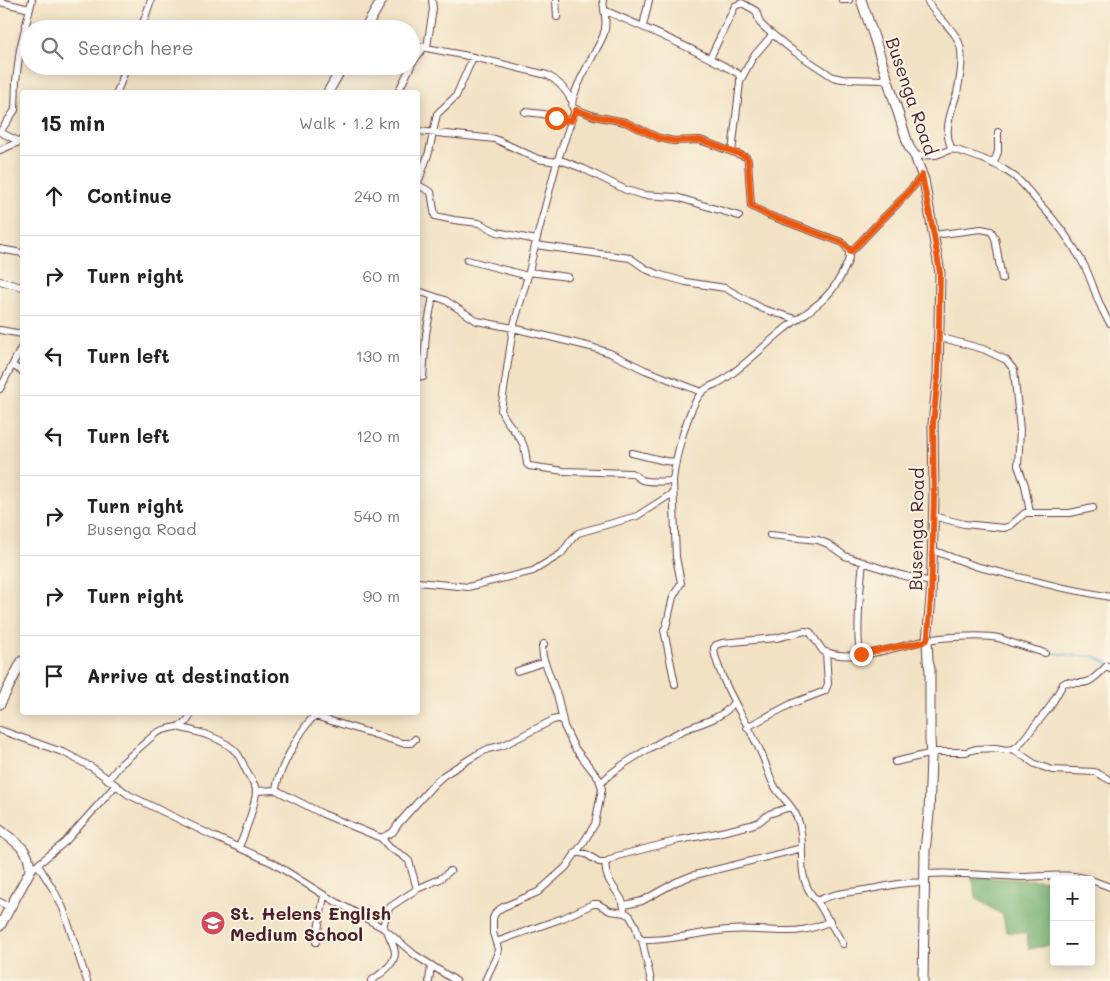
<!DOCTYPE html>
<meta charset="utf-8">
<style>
body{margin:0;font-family:Mali,sans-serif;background:#f6f6f6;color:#222}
.controls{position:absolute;right:15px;bottom:15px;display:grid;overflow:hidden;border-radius:5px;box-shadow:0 2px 12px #0003}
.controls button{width:45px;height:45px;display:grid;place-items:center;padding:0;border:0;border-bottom:1px solid #e0e0e0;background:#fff;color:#222;font:25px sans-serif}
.stop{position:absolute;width:15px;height:15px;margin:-11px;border:4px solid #ea580c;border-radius:50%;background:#fff}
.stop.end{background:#ea580c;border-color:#fff;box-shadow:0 1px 5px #0008}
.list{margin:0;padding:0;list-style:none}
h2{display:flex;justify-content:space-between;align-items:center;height:65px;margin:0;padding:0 20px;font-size:21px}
h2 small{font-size:16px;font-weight:400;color:#767676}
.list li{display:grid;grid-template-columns:32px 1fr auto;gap:15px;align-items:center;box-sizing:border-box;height:80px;padding:0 20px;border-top:1px solid #e0e0e0}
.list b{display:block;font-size:19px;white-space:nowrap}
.list p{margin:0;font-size:16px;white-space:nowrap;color:#767676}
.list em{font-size:16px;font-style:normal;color:#767676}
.icon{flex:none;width:28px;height:28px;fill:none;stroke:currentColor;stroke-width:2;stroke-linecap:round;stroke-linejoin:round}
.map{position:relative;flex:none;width:1110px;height:981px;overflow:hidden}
.search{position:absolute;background:#fff;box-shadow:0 2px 12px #0003;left:20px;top:20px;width:400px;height:55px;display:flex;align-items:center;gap:12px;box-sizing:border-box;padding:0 18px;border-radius:28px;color:#767676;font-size:19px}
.panel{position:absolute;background:#fff;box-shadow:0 2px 12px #0003;left:20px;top:90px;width:400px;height:625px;border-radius:5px}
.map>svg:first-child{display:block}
</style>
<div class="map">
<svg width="1110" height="981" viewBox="0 0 1110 981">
<rect width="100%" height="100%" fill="#fcf5e5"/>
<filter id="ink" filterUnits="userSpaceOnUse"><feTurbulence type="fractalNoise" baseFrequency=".02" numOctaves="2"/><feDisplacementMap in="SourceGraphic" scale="10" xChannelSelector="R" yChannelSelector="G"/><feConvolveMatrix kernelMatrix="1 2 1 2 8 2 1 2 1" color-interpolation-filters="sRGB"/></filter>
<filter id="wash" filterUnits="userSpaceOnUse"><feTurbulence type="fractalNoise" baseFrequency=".0096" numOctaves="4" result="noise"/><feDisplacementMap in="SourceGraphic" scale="20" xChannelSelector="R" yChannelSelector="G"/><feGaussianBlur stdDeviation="1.12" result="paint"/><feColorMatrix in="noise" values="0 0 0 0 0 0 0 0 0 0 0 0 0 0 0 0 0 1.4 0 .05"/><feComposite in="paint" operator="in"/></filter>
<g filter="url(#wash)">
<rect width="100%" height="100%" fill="#f2e2c4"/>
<path fill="#74b171" stroke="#5f684e" d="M972,877L1054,881V944L1029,949L1026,933L1006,932L1003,915L977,899Z"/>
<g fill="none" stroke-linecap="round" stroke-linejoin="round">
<path stroke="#59afd5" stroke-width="2" d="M1046,652L1076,656H1094L1109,664"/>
</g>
</g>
<g filter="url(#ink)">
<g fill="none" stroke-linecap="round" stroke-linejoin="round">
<defs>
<path id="street" d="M556,0L557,17
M603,0C604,11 608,25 603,36C598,49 567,97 573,108L594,116L625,122L659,138L674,141L700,140L746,157L748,161L751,206L768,215L841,242C851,250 851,257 845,268C829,303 809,309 782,331C763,347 746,364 726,378C719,384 710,385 703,391C688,406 675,459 673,481L676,557L681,583L673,597L666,627L664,630L675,684
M842,0H849
M927,0C935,18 959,30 961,51C963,64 960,79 957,93C952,110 942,131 952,149C970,154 989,160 1005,170C1019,178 1028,190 1038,202C1057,222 1072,242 1085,267C1094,285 1098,307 1110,323
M0,2L30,9
M604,10C650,30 694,49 737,73L740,76V82L732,152
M643,26L649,0
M141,29L151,0
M411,45L473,57L547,75C559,81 566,90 572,101
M427,47L433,9L432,0
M710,58L735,6L742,3L756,11L760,23L766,29L792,50L833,77L842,79L887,80
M411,65L424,47
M740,81L753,57L772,35
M117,92L127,66
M398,92L411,66
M575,110L557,162L535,245L529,272L513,328L501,410C505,423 518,432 523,444C526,451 526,457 527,464L529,466L564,471L631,473C636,475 637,478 642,480C651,483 664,481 673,481
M525,112L543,114L571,121
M418,131L495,139L538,159L557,162
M22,143L0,132L15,110L16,81L20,49L32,0
M0,150L19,142
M915,156L936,155L952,149
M558,159L584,169L626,190L643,195L676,197L739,216
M993,164L998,152V132
M418,183L429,152L437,114L456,96L473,57
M418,185L431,192L435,216L454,220L479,223L497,232L536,240
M934,235L981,229L991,231L995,238L1002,279
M535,245L630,258L646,269L657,274L686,282L725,288L763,309L796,319
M0,249L22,253
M850,252C857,246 862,240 869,233C887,213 907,197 922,175
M467,260L528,276
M529,272L568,277
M0,281L22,287
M418,291L445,300L477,321L513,328L591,347L610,353L645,370L702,392
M0,330L22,334
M939,337L983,349L1006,360L1014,370L1020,430L1018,466L1025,485L1030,513
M13,366L22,371
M423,377L426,334L433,296
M0,389L22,346
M632,453L665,461L676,462
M933,516L964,524L1004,528L1010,526L1025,513H1070L1093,508
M770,535L818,540L828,544L845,556L901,575L931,582
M932,550L975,566L1059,587L1110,597
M418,582L468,587L533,571L561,554L572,539L578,533L637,516L673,493
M861,654C855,641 861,580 863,562
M517,671L545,662
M747,727L793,703L825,691L828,684L826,652
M181,728C199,732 224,738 237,753C242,760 244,767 248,774C251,780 256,785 256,791C256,803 244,836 239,847
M0,730L65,753L93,768L129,795L215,837L273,863L324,895L383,928L415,955L456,981
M415,739L411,743H402L315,716C302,726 277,773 276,790L323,814L381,838L390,848L402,855L409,861L417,889
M1013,749L1035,764L1052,770L1095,772L1110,780
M895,762L937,752H966L976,749L996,748L1006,750L1013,749L1018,746L1050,707L1063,684L1066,682C1091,685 1090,682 1107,666L1110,669
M108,780L121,764L155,734C171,723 183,734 192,712
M601,784C610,769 668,737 686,729C701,723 724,718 733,703
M256,791L276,790
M381,838L393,832L399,823L435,783L444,775L476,755L488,749L504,745L553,720L562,718
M575,852L586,854L599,862H606L617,856L679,840L717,833L751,825L759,822L769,814L790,807
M606,862C602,882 624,894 624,908
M38,865L53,889L63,908L87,981
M30,871L65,842L116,785
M926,874C958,872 989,876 1022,877C1042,877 1071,872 1090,880
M1091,880L1110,887
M925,883C906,881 889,886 870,889C851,893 836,892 817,901C791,875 810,844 796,815C791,804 781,797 775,787C769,777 767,766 762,755C750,727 732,702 721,673C718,665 714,656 714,648L716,645L722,643L776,638L805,631L810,632L823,651C857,665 905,642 940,638C953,637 985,635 998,638C1004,639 1009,643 1016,644C1026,647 1035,650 1045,653
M817,901L843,944
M0,902L11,908
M625,905L642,901L676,882L691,876L802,848
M383,928L386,915L390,907L417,889L440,879L450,871
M642,940C671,941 700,932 729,930C765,927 795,939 830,921
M316,942L324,895
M496,942L563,918L593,904H598L610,911L626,913L630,916L636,927L638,936L642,940L651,981
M371,981C379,975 395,965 395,953C395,947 390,939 388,933
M429,981L431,966
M485,981L497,955L498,949L493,933V918L496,912L503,907L538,892L566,867L585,840L595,824L602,789L599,779L574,747L564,726L558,698L543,657L542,647L544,644"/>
<path id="secondary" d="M861,0L874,37L909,147L915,156L924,180L940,273L938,375L933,424L934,497L931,598L927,640L928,661L930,669V739L931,757L929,814L925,851L923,981
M365,29L382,0
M328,92L343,66
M0,704L22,661
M0,830C16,843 30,848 30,871L0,926"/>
</defs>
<use href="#street" stroke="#633c42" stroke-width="8"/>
<use href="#secondary" stroke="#633c42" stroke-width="11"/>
<use href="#street" stroke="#fff" stroke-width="6"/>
<use href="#secondary" stroke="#fff" stroke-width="9"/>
</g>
</g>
<g fill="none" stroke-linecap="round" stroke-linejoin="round" filter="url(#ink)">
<path stroke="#ea580c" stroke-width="6" d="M556,118L571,121L576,110L594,116L625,122L659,138L674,141L700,140L742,155L746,157L748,160L751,206L768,215L841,242L849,249L850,252C857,246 862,240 869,233C887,213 907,197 922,175L934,236L940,273L938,375L933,424L934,497L931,598L928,634L927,640L923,642L861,654"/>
</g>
<defs>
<symbol id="school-disc" viewBox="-11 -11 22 22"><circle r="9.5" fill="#d1495b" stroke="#fcf5e5"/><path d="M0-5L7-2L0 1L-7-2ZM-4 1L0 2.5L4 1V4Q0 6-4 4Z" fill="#fff"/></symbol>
</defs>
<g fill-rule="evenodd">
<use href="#school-disc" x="199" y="909" width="28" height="28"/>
</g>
<g text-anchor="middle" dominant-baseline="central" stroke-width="4" stroke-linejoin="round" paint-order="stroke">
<g font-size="18" fill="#4a1f2b" stroke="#fcf5e5">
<text transform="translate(912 96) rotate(71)">Busenga Road</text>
<text transform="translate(916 529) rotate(-89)">Busenga Road</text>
</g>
<g font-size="18" font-weight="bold" fill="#4a1f2b" stroke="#fcf5e5" text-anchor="start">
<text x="230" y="913">St. Helens English<tspan x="230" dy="21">Medium School</tspan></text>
</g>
</g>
</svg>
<div class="controls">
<button>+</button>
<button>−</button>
</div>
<div class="stop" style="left:556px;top:118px"></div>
<div class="stop end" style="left:861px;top:654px"></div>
<div class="search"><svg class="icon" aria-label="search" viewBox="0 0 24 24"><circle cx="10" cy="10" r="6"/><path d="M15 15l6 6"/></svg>Search here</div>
<section class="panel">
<h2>15 min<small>Walk · 1.2 km</small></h2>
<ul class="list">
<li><svg class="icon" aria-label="ahead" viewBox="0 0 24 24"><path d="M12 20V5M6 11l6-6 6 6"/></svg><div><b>Continue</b></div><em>240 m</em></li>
<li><svg class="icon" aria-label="right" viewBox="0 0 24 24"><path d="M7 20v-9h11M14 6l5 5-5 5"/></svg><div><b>Turn right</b></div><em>60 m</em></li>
<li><svg class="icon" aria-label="left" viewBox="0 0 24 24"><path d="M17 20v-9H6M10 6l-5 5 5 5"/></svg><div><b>Turn left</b></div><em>130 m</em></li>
<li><svg class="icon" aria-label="left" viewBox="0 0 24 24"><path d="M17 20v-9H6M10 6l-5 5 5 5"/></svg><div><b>Turn left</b></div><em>120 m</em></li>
<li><svg class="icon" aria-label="right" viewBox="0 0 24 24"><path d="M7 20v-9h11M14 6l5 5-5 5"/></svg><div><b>Turn right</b><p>Busenga Road</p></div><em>540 m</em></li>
<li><svg class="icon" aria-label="right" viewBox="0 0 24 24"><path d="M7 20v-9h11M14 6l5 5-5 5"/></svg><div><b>Turn right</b></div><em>90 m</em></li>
<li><svg class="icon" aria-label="arrive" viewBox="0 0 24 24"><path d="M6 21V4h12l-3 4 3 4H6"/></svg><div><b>Arrive at destination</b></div></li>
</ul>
</section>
</div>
